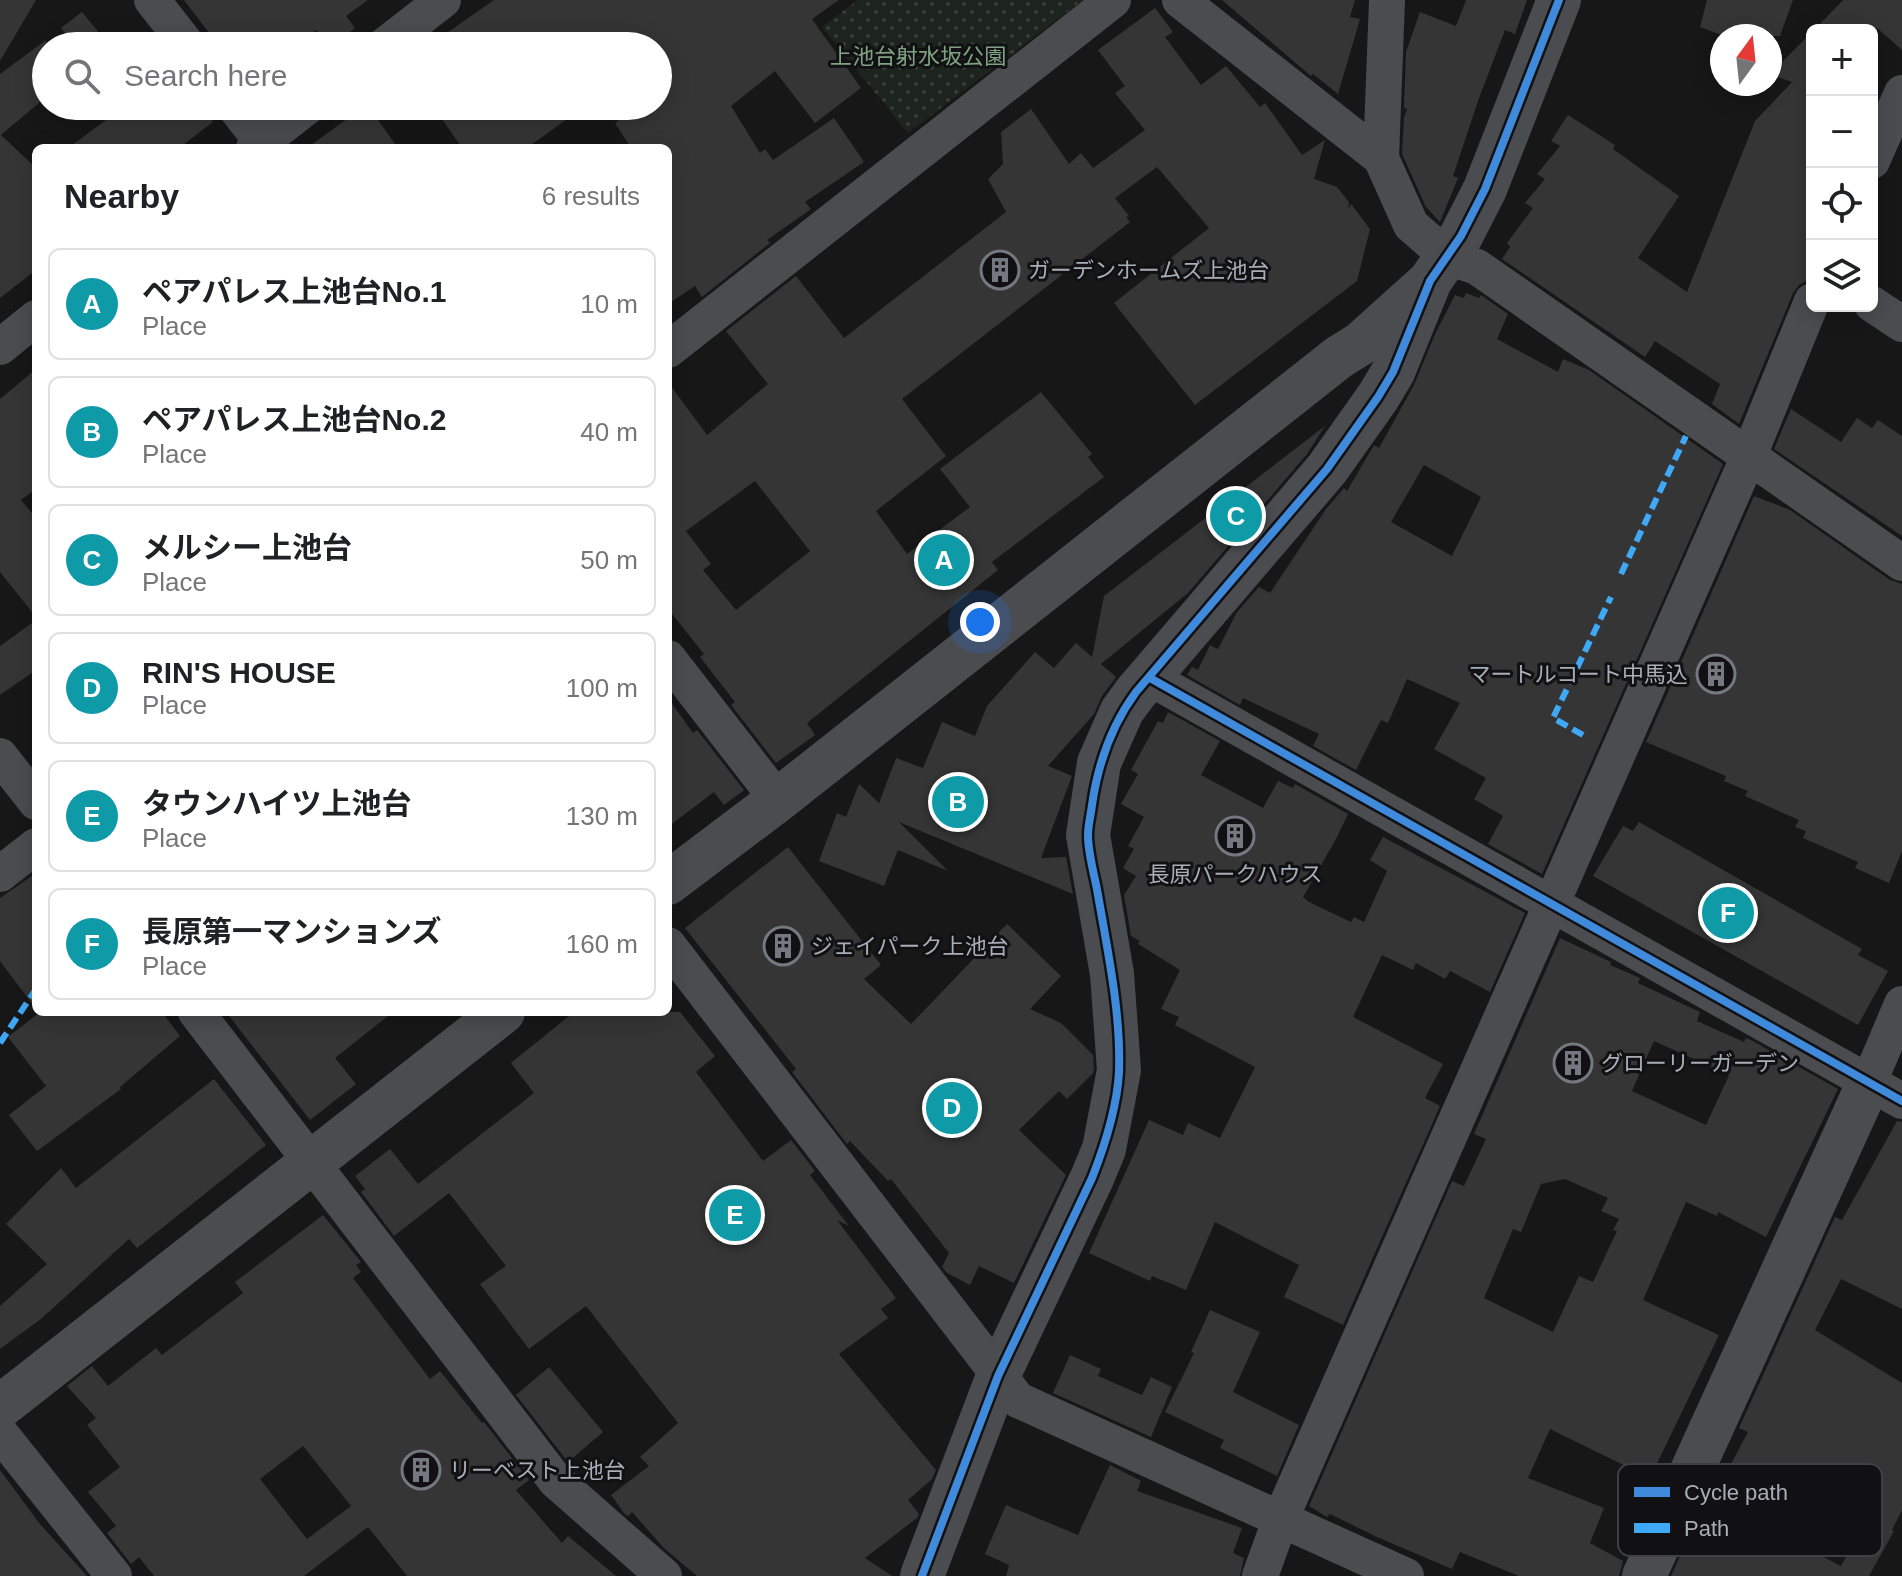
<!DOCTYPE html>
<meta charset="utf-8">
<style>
body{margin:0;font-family:Arial,"Noto Sans JP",sans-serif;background:#f2f2f2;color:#202124}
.controls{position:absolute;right:24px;top:24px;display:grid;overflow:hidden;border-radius:12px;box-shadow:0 4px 20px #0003}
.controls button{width:72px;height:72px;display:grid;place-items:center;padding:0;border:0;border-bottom:2px solid #e0e0e0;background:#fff;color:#202124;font:40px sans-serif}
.compass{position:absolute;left:1710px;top:24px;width:72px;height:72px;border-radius:50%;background:#fff;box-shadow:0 4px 20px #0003;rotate:15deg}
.you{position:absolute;left:980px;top:622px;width:28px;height:28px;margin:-20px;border:6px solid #fff;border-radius:50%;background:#1a73e8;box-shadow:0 0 0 12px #1a73e833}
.badge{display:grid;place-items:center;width:52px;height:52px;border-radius:50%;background:#1a73e8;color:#fff;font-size:26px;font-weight:700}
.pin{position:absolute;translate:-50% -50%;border:4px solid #fff;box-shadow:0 2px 8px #0006}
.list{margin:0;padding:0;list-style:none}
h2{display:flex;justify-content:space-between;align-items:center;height:104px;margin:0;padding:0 32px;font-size:34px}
h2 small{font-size:26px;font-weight:400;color:#757577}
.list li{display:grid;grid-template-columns:52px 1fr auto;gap:24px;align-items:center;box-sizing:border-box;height:112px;margin:0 16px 16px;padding:0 16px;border:2px solid #e0e0e0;border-radius:12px}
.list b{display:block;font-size:30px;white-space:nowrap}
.list p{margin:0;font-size:26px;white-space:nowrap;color:#757577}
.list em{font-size:26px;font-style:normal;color:#757577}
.icon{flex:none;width:44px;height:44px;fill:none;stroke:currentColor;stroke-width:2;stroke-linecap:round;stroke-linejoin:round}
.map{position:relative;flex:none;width:1902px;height:1576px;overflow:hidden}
.search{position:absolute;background:#fff;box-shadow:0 4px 20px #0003;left:32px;top:32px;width:640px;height:88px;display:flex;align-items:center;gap:20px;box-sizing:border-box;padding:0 28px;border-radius:44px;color:#757577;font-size:30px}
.panel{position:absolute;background:#fff;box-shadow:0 4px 20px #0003;left:32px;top:144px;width:640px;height:872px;border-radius:12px}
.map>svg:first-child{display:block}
</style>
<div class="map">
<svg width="1902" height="1576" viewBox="0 0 1902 1576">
<defs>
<pattern id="park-dots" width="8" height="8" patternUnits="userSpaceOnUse" patternTransform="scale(2)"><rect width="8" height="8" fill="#1d241e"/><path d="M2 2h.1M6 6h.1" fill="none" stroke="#3b413d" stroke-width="1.8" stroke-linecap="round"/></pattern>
</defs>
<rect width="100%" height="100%" fill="#171717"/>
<path fill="url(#park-dots)" d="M858,0H1083L908,133L822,27Z"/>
<path fill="#353536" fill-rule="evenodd" d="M0,0H36L0,61Z
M184,0H368L346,16L355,28L332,46H328L316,30L295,46H219Z
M494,0H839L812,19L861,88L815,123L775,71L731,106L760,153L765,149L773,160L834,118L864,162L805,202L811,209L767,240L770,243L702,297L695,286L668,304V148H631L615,123L640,106H658V46H428Z
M1222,0H1355L1350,17L1360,19L1338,94L1313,74L1311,76Z
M1466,0H1527L1515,34L1505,30L1478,101L1453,176L1458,178L1440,222L1426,207L1402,154L1404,118L1407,109L1404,108L1406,52L1420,12L1456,26Z
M1707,0H1793L1780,36H1724L1700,27Z
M1843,0H1902V50L1877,28L1814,30Z
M1155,8L1173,32L1165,37L1201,85L1226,66L1260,107L1265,103L1302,155L1325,140L1314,179L1337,187L1349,202L1348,210L1351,204L1370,229L1357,281L1195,405L1114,303L1209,228L1157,167L1115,198L1129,216L1126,217L1130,222L902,399L946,456L876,511L907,554L970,507L940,469L1041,392L1092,454L1088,457L1104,477L992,562L998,570L807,723L815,735L776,763L731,705L735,702L700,657L704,654L668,609V382L707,435L768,384L726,331L796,276L844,338L1006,212L988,179L1003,164L1001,132L1031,109L1069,164L1081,153L1093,168L1145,130L1115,93L1125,86L1098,50ZM755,481L810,551L736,610L703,570L711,564L686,531Z
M82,12L110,46H75L61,28Z
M1812,32V267L1806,281L1799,285L1793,293L1739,424L1712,404L1720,384L1655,341L1645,357L1502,259L1510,247L1507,243L1533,208L1525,203L1545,179L1537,174L1560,146L1551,141L1568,115L1615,145L1613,149L1679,196L1638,258L1687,292L1755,121L1792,82L1770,74Z
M46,40V97L1,135L36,168V270L0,298V74Z
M125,106H201L213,122L179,148H68Z
M365,106H368L398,148H307Z
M433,106H585L527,148H462Z
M1466,293L1479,298L1481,295L1508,314L1497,339L1558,372L1563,359L1589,370L1723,464L1542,874L1488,844L1503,816L1474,799L1486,778L1434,749L1460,703L1407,679L1388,723L1381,720L1356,770L1313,746L1319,734L1243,698L1240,705L1187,675L1192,667L1198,670L1210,645L1218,649L1237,612L1259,587L1270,593L1326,509L1344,488L1347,491L1374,445L1379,448L1414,385L1436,332L1455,295L1464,298ZM1424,465L1481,497L1452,556L1391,522Z
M36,369V489L21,500L36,518V617L0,572V399Z
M1791,409L1841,442L1857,418L1872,428L1878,420L1902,436V536L1774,449Z
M1325,426L1307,454L1188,593L1101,664L1116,677L1102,696L1094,714L1048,766L1072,776L1041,858L1066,857L1073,894L899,822L948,871L898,850L884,886L819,861L837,813L846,817L859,784L879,803L896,758L923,768L942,722L975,736L987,706L1035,652L1054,668L1076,643L1092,657L1104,596Z
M1754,496L1790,510L1890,580L1902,584V851L1889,883L1855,868L1858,862L1803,838L1806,831L1795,827L1799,820L1745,796L1748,791L1724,781L1726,776L1646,742Z
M36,620V670L0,695V646Z
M668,698L693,733L697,730L744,790L724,805L714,792L668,827Z
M1168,712L1220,741L1201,775L1263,808L1278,781L1293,788L1295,784L1348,814L1336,839L1303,897L1309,902L1351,922L1354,917L1364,922L1387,871L1370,860L1383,837L1525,913L1490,992L1450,971L1445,979L1416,963L1413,970L1382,955L1353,1017L1443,1064L1425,1098L1440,1106L1343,1325L1284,1297L1299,1265L1215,1222L1186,1290L1152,1276L1150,1281L1089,1253L1149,1120L1183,1135L1188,1123L1220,1138L1255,1067L1175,1025L1179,1017L1161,1009L1180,970L1138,944L1140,941L1131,936L1124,895L1136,876L1123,868L1134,849L1128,846L1144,817L1121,804L1138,774L1131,770L1158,721L1163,723Z
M1639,822L1862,949L1858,955L1888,971L1858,1025L1593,876L1623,826L1633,831Z
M788,847L881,965L864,979L911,1024L1007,924L1061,976L1030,1009L1061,1023L1093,1055L1094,1069L1093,1073L1067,1099L1059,1091L1019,1130L1066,1175L1014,1283L979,1266L970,1285L947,1273L942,1267L949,1253L891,1179L888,1181L850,1141L847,1144L792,1072L796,1069L685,928Z
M36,873V1009L0,961V898Z
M1560,938L1611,962L1610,965L1640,978L1638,983L1700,1012L1697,1021L1744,1042L1746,1038L1751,1040L1838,1089L1766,1237L1718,1212L1717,1216L1686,1202L1643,1300L1719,1335L1650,1478L1550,1429L1528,1478L1604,1508L1590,1543L1623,1561L1619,1576H1519L1460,1552L1452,1569L1377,1537L1330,1514L1327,1517L1309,1506L1452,1181L1464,1186L1486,1139L1474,1134ZM1654,1041L1729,1075L1706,1125L1632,1091ZM1565,1179L1608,1198L1601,1211L1619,1219L1613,1230L1617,1231L1593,1282L1579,1276L1553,1332L1484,1298L1513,1229L1521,1232L1541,1184Z
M40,1012H162L180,1036L120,1087L121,1089L37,1151L9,1115L46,1086L8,1037Z
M226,1012H393L335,1058L356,1084L310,1120Z
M574,1012H680L715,1056L696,1072L763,1161L791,1140L815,1171L810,1175L849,1226L837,1220L896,1298L881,1309L888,1318L839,1354L936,1470L932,1479L908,1500L919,1514L917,1518L865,1558L892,1576H697L664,1548L632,1512L628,1516L624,1513L611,1495L649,1466L640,1457L678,1423L586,1306L529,1349L480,1284L506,1266L449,1193L394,1236L361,1192L365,1189L355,1176L390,1149L418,1184L534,1093L511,1063Z
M214,1079L266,1145L137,1248L129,1239L41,1319L0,1349V1306L47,1264L6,1224L61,1168L76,1188Z
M1897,1121L1902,1122V1309L1841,1279L1815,1330L1902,1383V1510L1892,1530L1894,1531L1869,1576H1671L1687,1541L1727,1557L1742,1522L1709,1506L1748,1432L1739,1428L1835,1217L1842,1220ZM1821,1491L1868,1516L1841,1566L1794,1542Z
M323,1215L361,1262L356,1265L361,1272L353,1278L430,1379L440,1371L482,1423L484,1422L529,1480L516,1490L562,1543L568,1536L616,1576H407L368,1527L304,1576H154L139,1557L131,1564L107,1533L116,1526L88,1492L120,1467L87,1425L96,1418L67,1386L92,1366L108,1386L156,1348L162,1355L243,1293L235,1282ZM303,1446L351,1506L307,1539L260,1479Z
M1210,1310L1260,1332L1233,1392L1299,1425L1277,1476L1220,1448L1224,1440L1165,1412L1194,1353L1191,1352Z
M1070,1355L1101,1369L1098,1376L1142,1395L1151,1377L1172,1387L1151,1437L1053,1393Z
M549,1367L603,1432L568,1462L516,1395Z
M1110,1465L1141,1481L1137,1491L1242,1528L1233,1553L1244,1558L1240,1576H1006L1009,1565L985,1554L1006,1505L1078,1535Z
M0,1470L40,1524L87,1576H0Z"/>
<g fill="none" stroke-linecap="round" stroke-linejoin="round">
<path stroke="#4b4c50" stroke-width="36" d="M152,0L188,46
M1180,0L1381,158
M1387,0L1381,158L1411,225L1448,257L1477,267L1902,563
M384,46L443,0
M234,106L267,148
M254,148L308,106
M1872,161L1902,93
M1872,304L1902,324
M0,347L36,318
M668,350L1113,0
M668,658L778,800
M1150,678L1902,1101
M0,756L36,802
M0,874L36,846
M668,945L1018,1400L1406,1576
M196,1012L556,1481L664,1576
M1869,1082L1902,1004
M0,1433L114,1576
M1260,1576L1281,1518L1748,458L1812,301"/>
<path stroke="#4b4c50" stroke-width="44" d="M668,883L778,800L1339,357L1360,344L1430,281L1461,236L1485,189L1559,0
M0,1407L503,1012
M922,1576L998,1376L1092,1178L1104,1149L1119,1070L1112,974L1088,835L1099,763L1122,711L1136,692L1327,469L1378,397L1393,372L1430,281
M1644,1576L1869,1082"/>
<path stroke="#3fa9f5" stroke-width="6" stroke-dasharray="12 6" stroke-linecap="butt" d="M1621,574L1686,436
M1583,735L1553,718L1611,597
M0,1043L36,989"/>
<defs>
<path id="cycleway" d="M1150,678L1902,1101
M922,1576L998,1376L1092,1178C1105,1145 1117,1108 1119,1072C1121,1013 1108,953 1098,895C1095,876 1088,855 1088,835C1088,825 1091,814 1092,805C1098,763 1111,726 1136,692L1327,469L1378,397L1393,372L1430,281L1461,236L1485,189L1559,0"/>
</defs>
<use href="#cycleway" stroke="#111113" stroke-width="13"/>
<use href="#cycleway" stroke="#408adc" stroke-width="8"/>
</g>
<defs>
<symbol id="building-ring" viewBox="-11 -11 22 22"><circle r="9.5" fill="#111113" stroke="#757880" stroke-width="1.5"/><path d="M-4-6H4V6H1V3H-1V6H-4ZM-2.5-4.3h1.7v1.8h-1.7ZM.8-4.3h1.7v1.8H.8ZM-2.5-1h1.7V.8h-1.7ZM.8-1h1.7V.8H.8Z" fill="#757880"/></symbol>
</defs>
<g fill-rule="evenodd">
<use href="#building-ring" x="978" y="248" width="44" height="44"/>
<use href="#building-ring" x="1694" y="652" width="44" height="44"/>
<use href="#building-ring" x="1213" y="814" width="44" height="44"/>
<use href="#building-ring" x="761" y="924" width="44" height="44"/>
<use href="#building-ring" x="1551" y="1041" width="44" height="44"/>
<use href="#building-ring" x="399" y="1448" width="44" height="44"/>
</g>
<g text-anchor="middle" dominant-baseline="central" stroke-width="6" stroke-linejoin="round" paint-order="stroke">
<g font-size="22" fill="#7fa381" stroke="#111113">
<text x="918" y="56">上池台射水坂公園</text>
</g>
<g font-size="22" fill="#a8adb8" stroke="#111113" text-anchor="start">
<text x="1028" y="270">ガーデンホームズ上池台</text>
<text x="1688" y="674" text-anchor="end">マートルコート中馬込</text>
<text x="1235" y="874" text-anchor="middle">長原パークハウス</text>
<text x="811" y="946">ジェイパーク上池台</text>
<text x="1601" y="1063">グローリーガーデン</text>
<text x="449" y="1470">リーベスト上池台</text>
</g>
</g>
<rect x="1618" y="1464" width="264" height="92" rx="12" fill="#111113" stroke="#3e4045" stroke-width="2"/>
<rect x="1634" y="1487" width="36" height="10" fill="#408adc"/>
<rect x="1634" y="1523" width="36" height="10" fill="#3fa9f5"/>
<g font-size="22" fill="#a8adb8">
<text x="1684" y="1500">Cycle path</text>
<text x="1684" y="1536">Path</text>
</g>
</svg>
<div class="controls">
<button>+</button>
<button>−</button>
<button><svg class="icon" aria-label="locate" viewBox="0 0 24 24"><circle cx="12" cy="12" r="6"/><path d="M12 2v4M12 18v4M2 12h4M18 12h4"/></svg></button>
<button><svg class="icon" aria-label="layers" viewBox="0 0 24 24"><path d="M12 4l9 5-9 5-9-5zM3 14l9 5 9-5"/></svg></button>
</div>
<svg class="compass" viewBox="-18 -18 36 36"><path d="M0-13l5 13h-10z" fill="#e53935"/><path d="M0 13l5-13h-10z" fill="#757577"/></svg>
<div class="you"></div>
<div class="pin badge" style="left:944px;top:560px;background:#0f9aa8">A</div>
<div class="pin badge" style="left:958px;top:802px;background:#0f9aa8">B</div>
<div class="pin badge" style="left:1236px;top:516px;background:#0f9aa8">C</div>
<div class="pin badge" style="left:952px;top:1108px;background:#0f9aa8">D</div>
<div class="pin badge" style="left:735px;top:1215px;background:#0f9aa8">E</div>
<div class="pin badge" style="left:1728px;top:913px;background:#0f9aa8">F</div>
<div class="search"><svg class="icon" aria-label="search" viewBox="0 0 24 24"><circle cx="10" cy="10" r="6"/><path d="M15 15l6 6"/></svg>Search here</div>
<section class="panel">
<h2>Nearby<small>6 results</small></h2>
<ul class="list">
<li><span class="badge" style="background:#0f9aa8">A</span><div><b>ペアパレス上池台No.1</b><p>Place</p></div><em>10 m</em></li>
<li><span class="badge" style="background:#0f9aa8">B</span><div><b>ペアパレス上池台No.2</b><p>Place</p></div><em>40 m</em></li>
<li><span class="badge" style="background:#0f9aa8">C</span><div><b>メルシー上池台</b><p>Place</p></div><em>50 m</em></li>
<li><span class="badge" style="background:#0f9aa8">D</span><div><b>RIN'S HOUSE</b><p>Place</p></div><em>100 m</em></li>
<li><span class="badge" style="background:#0f9aa8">E</span><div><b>タウンハイツ上池台</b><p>Place</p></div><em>130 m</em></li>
<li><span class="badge" style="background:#0f9aa8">F</span><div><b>長原第一マンションズ</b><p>Place</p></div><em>160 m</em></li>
</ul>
</section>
</div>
